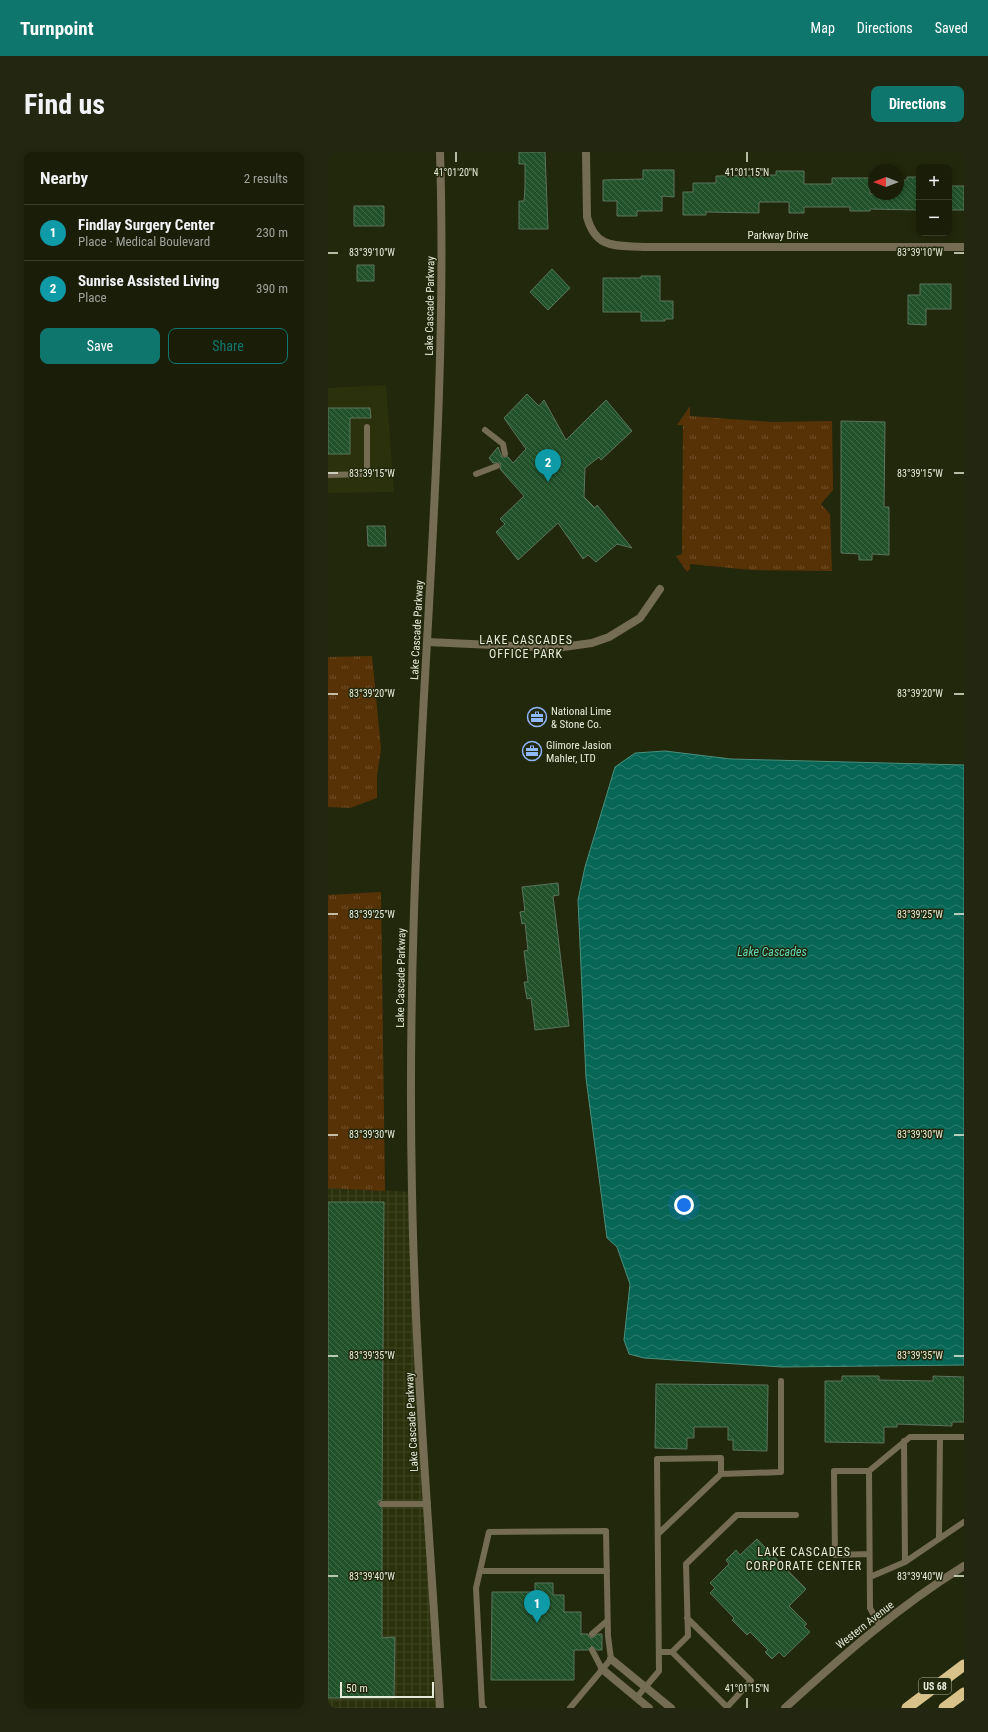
<!DOCTYPE html>
<meta charset="utf-8">
<style>
body{margin:0;font-family:"Roboto Condensed",sans-serif;background:#232712;color:#f1f3f6}
.controls{position:absolute;right:12px;top:12px;display:grid;overflow:hidden;border-radius:8px;box-shadow:0 2px 6px #0003}
.controls button{width:36px;height:36px;display:grid;place-items:center;padding:0;border:0;border-bottom:1px solid #383c29;background:#1a1e08;color:#f1f3f6;font:20px sans-serif}
.compass{position:absolute;left:540px;top:12px;width:36px;height:36px;border-radius:50%;background:#1a1e08;box-shadow:0 2px 6px #0003;rotate:270deg}
.scale{position:absolute;left:12px;bottom:10px;width:94px;box-sizing:border-box;padding-left:4px;border:2px solid #e7ecda;border-top:0;font-size:11px;line-height:14px;white-space:nowrap;color:#e7ecda;-webkit-text-stroke:3px #22280b;paint-order:stroke}
.you{position:absolute;left:356px;top:1053px;width:14px;height:14px;margin:-10px;border:3px solid #fff;border-radius:50%;background:#1a73e8;box-shadow:0 0 0 6px #1a73e833}
.badge{display:grid;place-items:center;width:26px;height:26px;border-radius:50%;background:#0f766e;color:#fff;font-size:13px;font-weight:700}
.pin{position:absolute;translate:-50% -33px;filter:drop-shadow(0 1px 2px #0008)}
.pin::after{content:'';position:absolute;top:21px;width:14px;height:12px;background:inherit;clip-path:polygon(0 0,100% 0,50% 100%)}
.list{margin:0;padding:0;list-style:none}
h2{display:flex;justify-content:space-between;align-items:center;height:52px;margin:0;padding:0 16px;font-size:17px}
h2 small{font-size:13px;font-weight:400;color:#9fa29c}
.list li{display:grid;grid-template-columns:26px 1fr auto;gap:12px;align-items:center;box-sizing:border-box;height:56px;padding:0 16px;border-top:1px solid #383c29}
.list b{display:block;font-size:15px;white-space:nowrap}
.list p{margin:0;font-size:13px;white-space:nowrap;color:#9fa29c}
.list em{font-size:13px;font-style:normal;color:#9fa29c}
.actions{display:flex;gap:8px;padding:12px 16px}
.actions a{flex:1;padding:9px 0;border:1px solid #0f766e;border-radius:8px;text-align:center;font-size:14px;color:#0f766e}
.actions .main{background:#0f766e;color:#fff}
.map{position:relative;flex:none;width:636px;height:1556px;overflow:hidden;border-radius:8px}
header{display:flex;align-items:center;gap:24px;box-sizing:border-box;height:56px;padding:0 20px;background:#0f766e;color:#fff}
header strong{font-size:19px}
nav{display:flex;gap:22px;margin-inline-start:auto;font-size:14px}
.intro{display:flex;align-items:center;justify-content:space-between;box-sizing:border-box;height:96px;padding:0 24px}
h1{margin:0;font-size:28px}
.button{padding:10px 18px;border-radius:8px;background:#0f766e;color:#fff;font-size:14px;font-weight:700}
main{display:flex;gap:24px;padding:0 24px}
aside{flex:1;background:#1a1e08;border-radius:8px;box-shadow:0 2px 6px #0003}
.map>svg:first-child{display:block}
</style>
<header>
<strong>Turnpoint</strong>
<nav><a>Map</a><a>Directions</a><a>Saved</a></nav>
</header>
<div class="intro"><h1>Find us</h1><a class="button">Directions</a></div>
<main>
<aside>
<h2>Nearby<small>2 results</small></h2>
<ul class="list">
<li><span class="badge" style="background:#0f9aa8">1</span><div><b>Findlay Surgery Center</b><p>Place · Medical Boulevard</p></div><em>230 m</em></li>
<li><span class="badge" style="background:#0f9aa8">2</span><div><b>Sunrise Assisted Living</b><p>Place</p></div><em>390 m</em></li>
</ul>
<div class="actions"><a class="main">Save</a><a>Share</a></div>
</aside>
<div class="map">
<svg width="636" height="1556" viewBox="0 0 636 1556">
<defs>
<pattern id="industrial-grid" width="8" height="8" patternUnits="userSpaceOnUse"><rect width="8" height="8" fill="#2b310c"/><path d="M0 4h8M4 0v8" fill="none" stroke="#404523"/></pattern>
<pattern id="grass-tufts" width="24" height="20" patternUnits="userSpaceOnUse"><rect width="24" height="20" fill="#583207"/><path d="M3 7l-1-3M5 7V3M7 7l1-3M15 17l-1-3M17 17v-4M19 17l1-3" fill="none" stroke="#70502b"/></pattern>
<pattern id="water-waves" width="16" height="10" patternUnits="userSpaceOnUse"><rect width="16" height="10" fill="#076655"/><path d="M0 5q4-4 8 0t8 0" fill="none" stroke="#2b7c6d"/></pattern>
<pattern id="building-back-hatch" width="6" height="6" patternUnits="userSpaceOnUse"><rect width="6" height="6" fill="#22522a"/><path d="M-1 5l2 2M0 0l6 6M5-1l2 2" fill="none" stroke="#426b48"/></pattern>
</defs>
<rect width="100%" height="100%" fill="#22280b"/>
<path fill="#2b310c" d="M58,233L66,340L0,341V236Z"/>
<path fill="url(#industrial-grid)" d="M0,1036L84,1040L112,1556H0Z"/>
<path fill="url(#grass-tufts)" d="M362,254V264L444,270L504,269L505,338L493,352L502,362L504,419L423,418L362,412V417L359,420L348,404L354,402L355,273H349Z
M44,504L53,597L49,624V646L22,656L0,655V505Z
M53,740L57,1039L0,1036V743Z"/>
<path fill="url(#water-waves)" stroke="#4a8e7d" d="M337,599L403,607L636,613V1213L454,1215L316,1206L301,1202L296,1188L302,1132L289,1095L279,1086L258,926L250,748L257,715L287,615L307,601Z"/>
<path fill="url(#building-back-hatch)" stroke="#5b745d" d="M191,0H217L220,77H191V49H196L197,35V12H191Z
M315,18H346V45L334,44V59H309V64H289V49H275V28L315,27Z
M448,19H476V32H504V26H542V42H570V28H579V25H591V58L542,57V59H522V55H476V61H461V50H431V61L378,60V63H355V40H365V31H388V24L448,23Z
M621,34H636V58H621Z
M26,54H56V74H26Z
M29,113H46V129H29Z
M224,117L242,136L220,158L202,140Z
M313,124H332V149H345V167H337V169H313V160H275V126H313Z
M592,132H623V157H598V173L580,172V143H592Z
M199,242L211,254L216,248L238,288L278,248L304,279L273,308L271,305L257,316L256,345L267,356L269,353L304,396L289,392L268,410L260,403L255,407L230,371L190,408L168,380L177,372L172,367L196,344L172,317L173,314L172,311H165L161,306L170,295L174,305H180L185,311L198,297L176,266Z
M0,256H42L43,266H22V302H0Z
M513,269L557,270L556,355H561V403L544,402V408H531V402L513,401Z
M39,374H57L58,394H40Z
M230,731L231,743L225,744L241,874L207,878L203,846L199,847L196,830H200L196,799L200,798L197,771L194,772L192,760L197,759L194,735Z
M0,1050H56L54,1348L50,1349V1352L54,1356V1486L67,1485L66,1546H0Z
M514,1224H551V1228L605,1229V1224L636,1225V1270H624V1274L569,1272V1275H556V1291L497,1290V1229H514Z
M328,1232L440,1233L439,1299L405,1298V1288H400V1275H366V1286H359V1297L327,1296Z
M429,1387L478,1437L461,1454L479,1472L476,1474L482,1480L456,1505L451,1500L444,1507L437,1500L440,1498L422,1480L419,1483L404,1468L406,1466L382,1441L387,1436L382,1431L401,1412L398,1408L408,1398L412,1403Z
M207,1431H225V1443H236V1460H253V1482H260L261,1485L264,1486L270,1482H274V1498H269L264,1494L260,1498H246V1528H163L164,1440H207Z"/>
<g fill="none" stroke-linecap="round" stroke-linejoin="round">
<path stroke="#756c54" stroke-width="6" d="M157,278L175,292L177,302
M148,322L169,314
M0,323L39,322V275
M576,1289L577,1410
M541,1319L542,1456L552,1474
M54,1352H100
M330,1382L393,1322
M611,1387L612,1285
M541,1402L507,1403L506,1319H541L582,1285H636
M152,1419H279
M542,1425L577,1410L636,1370
M264,1482L279,1469
M264,1498L274,1517
M331,1500H344L360,1484L358,1412L409,1363H468
M344,1500L399,1555L423,1529L359,1466
M309,1545L331,1519L329,1307L393,1306V1322L453,1320V1229
M156,1556L154,1554L148,1436L161,1380L278,1379L280,1484L283,1507L242,1556"/>
<path stroke="#756c54" stroke-width="8" d="M258,0L259,65C268,98 288,93 316,95H636
M99,490L228,496L264,491L281,485L312,466L332,437
M283,1507L343,1556
M274,1517L321,1556"/>
<path stroke="#756c54" stroke-width="8" d="M112,1556C102,1384 87,1212 84,1040C82,946 83,852 86,759C94,506 120,253 112,0
M457,1556C513,1505 571,1454 636,1414"/>
<path stroke="#d8c28a" stroke-width="11" d="M579,1556L636,1513
M616,1556L636,1541"/>
</g>
<path fill="none" stroke="#e7ecda" stroke-width="1.5" d="M128,0V10M419,0V10M0,101H10M626,101H636M0,321H10M626,321H636M0,542H10M626,542H636M0,762H10M626,762H636M0,983H10M626,983H636M0,1204H10M626,1204H636M0,1424H10M626,1424H636M419,1546V1556"/>
<defs>
<symbol id="office-ring" viewBox="-11 -11 22 22"><circle r="9.5" fill="#22280b" stroke="#90b8fd" stroke-width="1.5"/><path d="M-6-3h4V-5.5h4V-3h4V5H-6ZM-1-4.5V-3h2v-1.5ZM-6 0V1H6V0Z" fill="#90b8fd"/></symbol>
</defs>
<g fill-rule="evenodd">
<use href="#office-ring" x="198" y="554" width="22" height="22"/>
<use href="#office-ring" x="193" y="588" width="22" height="22"/>
</g>
<g text-anchor="middle" dominant-baseline="central" stroke-width="3" stroke-linejoin="round" paint-order="stroke">
<rect fill="#22280b" stroke="#acb19c" stroke-width="1" x="591" y="1526" width="32" height="16" rx="3"/>
<g font-size="10" font-weight="bold" fill="#e7ecda">
<text x="607" y="1534">US 68</text>
</g>
<g font-size="11" fill="#e7ecda" stroke="#22280b">
<text x="450" y="83">Parkway Drive</text>
<text transform="translate(102 154) rotate(-89)">Lake Cascade Parkway</text>
<text transform="translate(89 478) rotate(-87)">Lake Cascade Parkway</text>
<text transform="translate(73 826) rotate(-89)">Lake Cascade Parkway</text>
<text transform="translate(84 1270) rotate(-93)">Lake Cascade Parkway</text>
<text transform="translate(537 1473) rotate(-38)">Western Avenue</text>
</g>
<g font-size="11" fill="#e7ecda" stroke="#22280b" text-anchor="start">
<text x="223" y="559">National Lime<tspan x="223" dy="13">&amp; Stone Co.</tspan></text>
<text x="218" y="593">Glimore Jasion<tspan x="218" dy="13">Mahler, LTD</tspan></text>
</g>
<g font-size="12" letter-spacing="1" fill="#e7ecda" stroke="#22280b">
<text x="198" y="488">LAKE CASCADES<tspan x="198" dy="14">OFFICE PARK</tspan></text>
<text x="476" y="1400">LAKE CASCADES<tspan x="476" dy="14">CORPORATE CENTER</tspan></text>
</g>
<g font-size="12" font-style="italic" fill="#61d7bb" stroke="#22280b">
<text x="444" y="800">Lake Cascades</text>
</g>
</g>
<g font-size="10" text-anchor="middle" fill="#e7ecda" stroke="#22280b" stroke-width="3" stroke-linejoin="round" paint-order="stroke">
<text x="128" y="24">41°01'20"N</text>
<text x="419" y="24">41°01'15"N</text>
<text x="592" y="104">83°39'10"W</text>
<text x="44" y="104">83°39'10"W</text>
<text x="592" y="325">83°39'15"W</text>
<text x="44" y="325">83°39'15"W</text>
<text x="592" y="545">83°39'20"W</text>
<text x="44" y="545">83°39'20"W</text>
<text x="592" y="766">83°39'25"W</text>
<text x="44" y="766">83°39'25"W</text>
<text x="44" y="986">83°39'30"W</text>
<text x="592" y="986">83°39'30"W</text>
<text x="44" y="1207">83°39'35"W</text>
<text x="592" y="1207">83°39'35"W</text>
<text x="44" y="1428">83°39'40"W</text>
<text x="592" y="1428">83°39'40"W</text>
<text x="419" y="1540">41°01'15"N</text>
</g>
</svg>
<div class="controls">
<button>+</button>
<button>−</button>
</div>
<svg class="compass" viewBox="-18 -18 36 36"><path d="M0-13l5 13h-10z" fill="#e53935"/><path d="M0 13l5-13h-10z" fill="#9fa29c"/></svg>
<div class="scale">50 m</div>
<div class="you"></div>
<div class="pin badge" style="left:209px;top:1471px;background:#0f9aa8">1</div>
<div class="pin badge" style="left:220px;top:330px;background:#0f9aa8">2</div>
</div>
</main>
